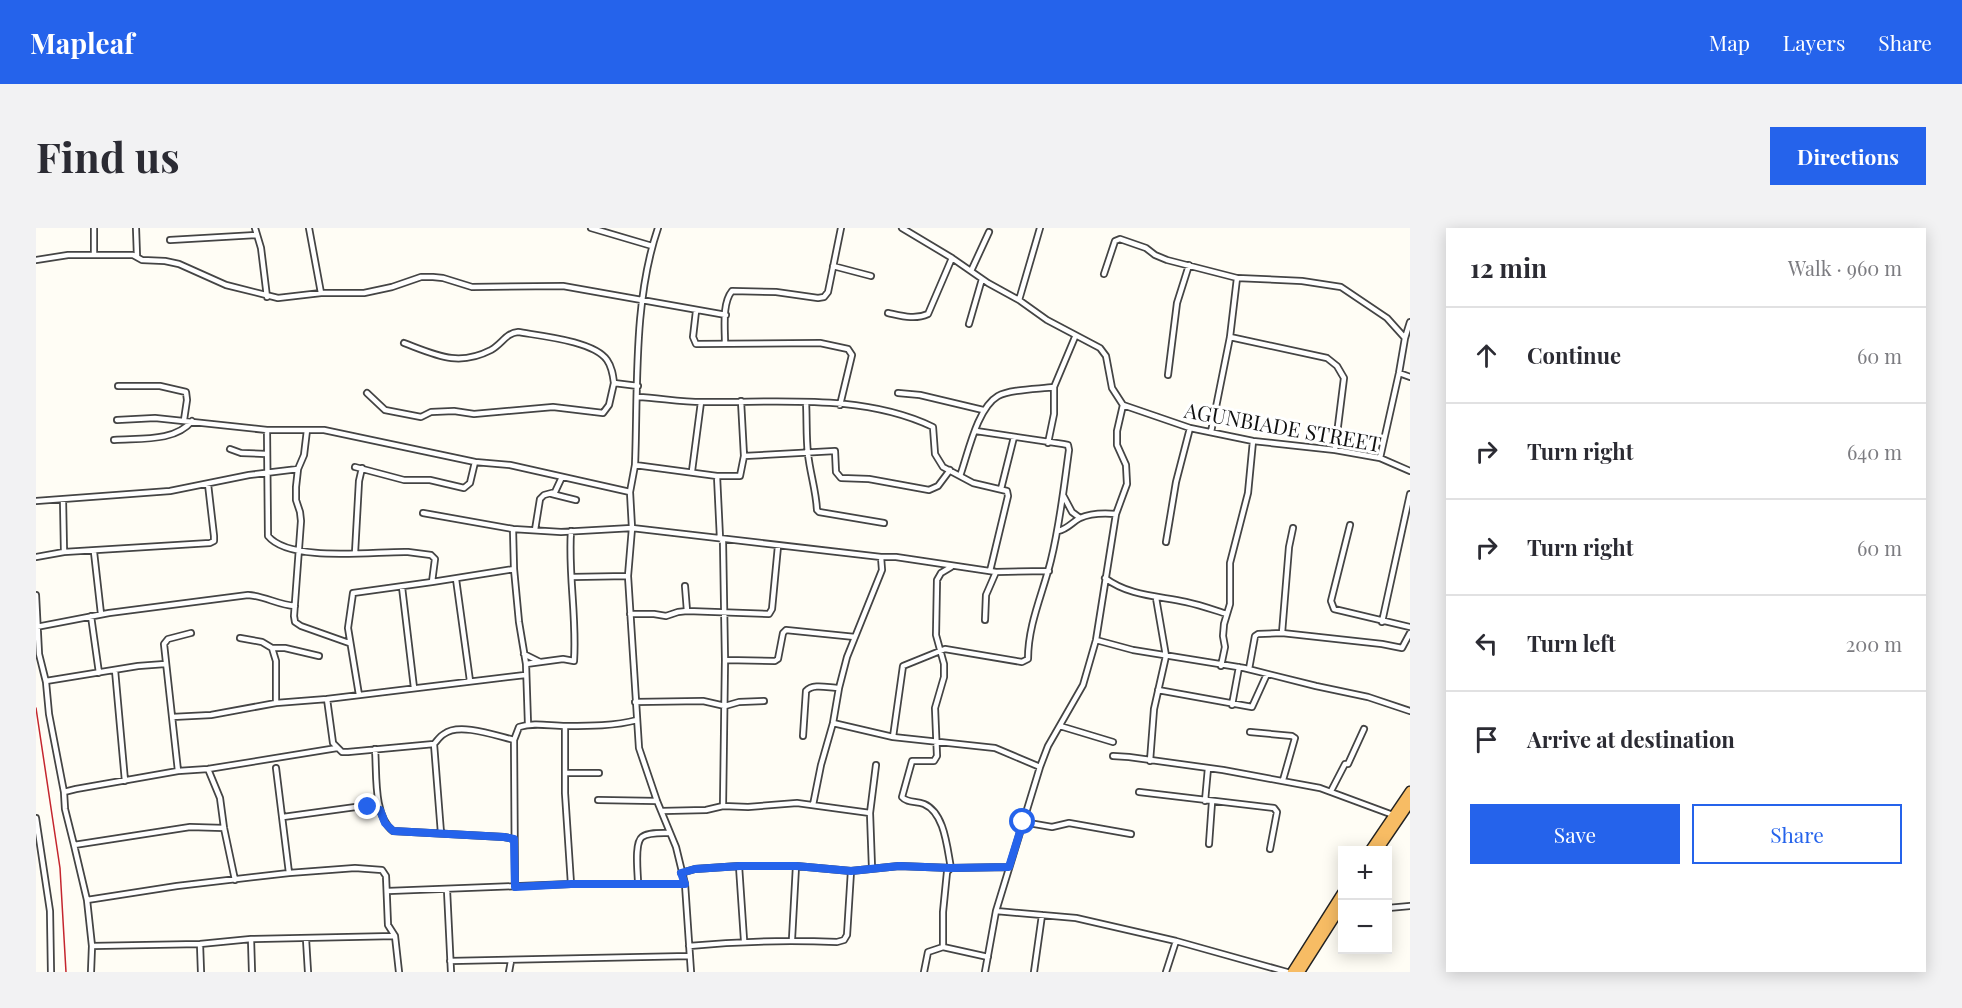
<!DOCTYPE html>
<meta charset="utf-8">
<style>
body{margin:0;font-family:"Playfair Display",serif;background:#f2f2f3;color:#2b2b33}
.controls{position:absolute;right:18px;bottom:18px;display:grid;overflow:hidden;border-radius:0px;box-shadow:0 3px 15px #0003}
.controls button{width:54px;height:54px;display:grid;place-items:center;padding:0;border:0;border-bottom:2px solid #e1e1e2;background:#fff;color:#2b2b33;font:30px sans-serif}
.stop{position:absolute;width:18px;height:18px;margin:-14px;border:4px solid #2563eb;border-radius:50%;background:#fff}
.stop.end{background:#2563eb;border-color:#fff;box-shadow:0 2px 6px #0008}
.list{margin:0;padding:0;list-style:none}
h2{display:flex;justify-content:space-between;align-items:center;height:78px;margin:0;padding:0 24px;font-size:26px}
h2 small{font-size:20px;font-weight:400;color:#7c7c81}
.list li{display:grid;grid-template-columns:39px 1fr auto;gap:18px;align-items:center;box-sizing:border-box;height:96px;padding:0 24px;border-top:2px solid #e1e1e2}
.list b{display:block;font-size:22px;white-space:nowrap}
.list em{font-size:20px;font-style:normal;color:#7c7c81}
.actions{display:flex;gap:12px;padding:18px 24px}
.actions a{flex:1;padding:14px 0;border:2px solid #2563eb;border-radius:0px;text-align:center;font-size:21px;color:#2563eb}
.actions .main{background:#2563eb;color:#fff}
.icon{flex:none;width:33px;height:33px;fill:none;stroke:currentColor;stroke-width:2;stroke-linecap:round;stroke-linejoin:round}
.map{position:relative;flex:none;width:1374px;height:744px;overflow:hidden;border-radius:0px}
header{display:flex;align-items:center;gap:36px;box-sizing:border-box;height:84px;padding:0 30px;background:#2563eb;color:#fff}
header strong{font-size:28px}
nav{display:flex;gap:33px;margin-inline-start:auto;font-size:21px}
.intro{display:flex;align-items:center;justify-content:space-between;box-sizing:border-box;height:144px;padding:0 36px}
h1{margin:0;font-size:42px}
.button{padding:15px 27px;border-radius:0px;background:#2563eb;color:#fff;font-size:21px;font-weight:700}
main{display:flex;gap:36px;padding:0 36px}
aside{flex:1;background:#fff;border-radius:0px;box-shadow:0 3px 15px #0003}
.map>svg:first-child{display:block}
</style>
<header>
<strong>Mapleaf</strong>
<nav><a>Map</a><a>Layers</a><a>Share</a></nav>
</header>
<div class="intro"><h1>Find us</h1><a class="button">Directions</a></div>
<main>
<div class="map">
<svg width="1374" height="744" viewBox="0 0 1374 744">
<rect width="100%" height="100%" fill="#fffdf5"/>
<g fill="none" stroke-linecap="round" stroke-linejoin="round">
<defs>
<path id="minor" d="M58,0V26
M100,0L101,28
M219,0L225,20L231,69
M273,0L285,65
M555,0L616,18
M622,0C597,73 602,161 599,237L594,264L596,300L592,348L603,520L621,573L640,619L649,656L655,744
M866,0L916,30L952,55L983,72L1011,92L1064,120L1070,128L1076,160L1087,177L1154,200L1217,213L1299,222L1344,230L1374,243
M134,12L221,7
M0,32L32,27H97L106,32L129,33L143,36L190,57L242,70L285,65H328L356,59L385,49H397L407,50L436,59L527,58L690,87
M797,38L835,48
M935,43L953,4
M1068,46L1079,13L1084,11L1110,20L1119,27L1131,32L1201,50L1194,109L1175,204
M1201,50L1266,53L1305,59L1351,90L1369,110
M983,72L1004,0
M660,83L657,109L660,116L784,115L812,121L816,127L804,177
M852,85C866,88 879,92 892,86L916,30
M933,96L946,51
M1194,109L1291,130L1301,138L1308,150L1299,222
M368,115C400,127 422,139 455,122C466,116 470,105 482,104C505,108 558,113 571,132C576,139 577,147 578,155L602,158
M689,115C689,100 686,75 696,63L740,64L782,70L788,69L792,64L805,0
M1363,145L1374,149
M1132,147L1141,75L1153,37
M82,158H124L150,164L151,172L148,192
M331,165L349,182L385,189L395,184L418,183L438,186L517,179L567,185L573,177L578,155
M862,165L884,167L947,182
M602,169C623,170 645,174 666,174C742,175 826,165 897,199L899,226L907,239L937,255L971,263L972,268L954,343
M770,174C771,192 770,209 772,226C774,245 780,262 781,282L783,284L848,295
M81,192L119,190L231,202H288L439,234L474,237L594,264
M231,202L232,308C254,335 339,323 372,324C380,325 387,326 395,327L399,331L396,354L478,341
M271,202L268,227L262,241L260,259V272L264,284L265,293L258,388L259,394L265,398L313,415
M78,212C104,210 139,214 156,193
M1012,215L1018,186V159L1039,109
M194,221L205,225L230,226
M708,228L799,223L800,244L805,250L833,251L893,262L902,258L914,242
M1344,230L1363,145L1369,110L1374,94
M599,237L681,248H704L708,228L705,173
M319,239L368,252H394L428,260L434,255L439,234
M656,243L665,174
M681,248L684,310L687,314L689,432L687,578
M924,248C932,226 941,180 962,168C974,161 1004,161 1018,159
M965,261L978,209
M516,266L540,272
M1027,267L1036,284L1044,290
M27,271L28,324
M0,273L134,263L213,247L262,241
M387,285L477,301L525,304L596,300L845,329H860L960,344L1013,343
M1314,297L1295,373L1298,381L1374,399
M477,301L478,341L483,394L490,436L492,496
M499,302L504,271L508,267L519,264L526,249
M1022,303C1032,301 1036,294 1044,290C1055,285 1068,285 1080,286
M1130,314L1140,254L1154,200
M58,324L65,386
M319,325L323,253L326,240
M0,329L28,324L174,315L178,313V308L172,256
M536,349L592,348
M1069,350C1093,368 1122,368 1150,374C1164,377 1178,382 1191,386
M420,351L434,453
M649,358L651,383
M366,359L378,460
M0,367L3,426L10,454L13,486L28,564
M594,386H618L630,388L642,384L651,383L733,386L736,381L742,318
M55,388L63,445
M949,392L950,367L960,344
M1346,394L1374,266
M0,399L73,385L212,367C229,368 242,377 259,378
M1246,405L1253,319L1257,300
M204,410L226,414L236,420L240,433V475
M1060,412L1097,422L1208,440L1280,458L1332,469L1374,483
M236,420H249L283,428
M488,426L504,434
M689,432L739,433L742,431L747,405L750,402L819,409
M490,436L527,431L538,433C541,389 532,346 535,303
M1185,438L1189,419L1187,408L1188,396L1194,376V335L1212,265L1217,213
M1213,441L1219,408L1222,406L1246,405L1346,416L1366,420L1374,405
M79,442L89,553
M10,453L102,438L129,436
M1122,462L1216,479L1231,446
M323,467L312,400L317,365L396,354
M291,471L297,515L306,524H312L398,516C401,513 404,508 408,506C423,494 461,508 478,512L483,499C498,494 514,498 530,498C553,498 579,498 601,492
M599,474L667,473L689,478L703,474L728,473
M1196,477L1203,439
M136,489L175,487L240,475L291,471L489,447
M797,495L857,509L959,520L1004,539
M529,498V565L535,656
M1024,498L1077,514
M1214,504L1256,508L1259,510L1247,552
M767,508L770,463C777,455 793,460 803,460
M857,509L867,438L909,421L986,434L992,431C992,396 1007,365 1015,332C1024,296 1028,258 1033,222L1032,217L1027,216L940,203
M478,512L479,659
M398,516L405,605
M339,521C341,545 337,588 357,603L468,609L478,611
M1077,528L1093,529L1187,542L1284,560L1357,587
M1114,533L1118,481L1130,428L1120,370
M172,541L184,570L188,600L199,652
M142,543L128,416L132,411L155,405
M529,545H563
M1295,563L1309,536H1312L1328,501
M1103,564L1238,580L1241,584L1234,621
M562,572L621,573
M1169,573L1172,540
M777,577L785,537L797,495L803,460L811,429L846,342L845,329
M626,583L670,582L687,578L712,579L761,575L834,585
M247,589L327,578L344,582
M0,590L14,683L15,744
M987,594L1016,599L1033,595L1095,606
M188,600L154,599L38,617L29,581L28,564L40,561L142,543L172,541L301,520
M1173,616L1176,574
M38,617L51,672L141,658L253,645L240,540
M703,638L708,712
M836,640L834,585L840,537
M253,645L319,640L346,642L350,648L352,697L359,708L363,744
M645,645L659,641L703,638H760L815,643L863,638L915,640L973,639
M602,655C602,645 598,615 606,609C613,604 626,605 634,605
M411,662L415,744
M352,663L535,656H649
M51,672L56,718L55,744
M1352,680L1374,678
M960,683L1040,690L1140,713L1251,744
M270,711L272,744
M756,711L760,638
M164,716L165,744
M56,718L164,716L215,711
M653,718C703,713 751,712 801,714L808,712L811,707L815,643
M907,719L952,729
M414,733L654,728
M216,744L215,711L359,708
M473,744L475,733
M888,744L892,724L907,719V684L911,644L915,640C911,620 909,585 888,576C880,573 871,575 866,569L876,533H898L901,528L899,480L908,449V436L900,407L901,352L905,345L915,339
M949,744L960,683L1004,539L1012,518L1047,457L1060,412L1080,286L1091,256L1090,237L1081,217V203L1087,177
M998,744L1006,687
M1130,744L1140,713"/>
<path id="trunk" d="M1334,622L1374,563
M1342,622L1374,575
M1256,744L1306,665
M1264,744L1306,678"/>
</defs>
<use href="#minor" stroke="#444" stroke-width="8"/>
<use href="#trunk" stroke="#222" stroke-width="11"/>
<use href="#minor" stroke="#fff" stroke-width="4.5"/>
<use href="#trunk" stroke="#f7bc64" stroke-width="8"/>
<path stroke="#c4262e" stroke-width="1.5" d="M0,480L24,640L30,744"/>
</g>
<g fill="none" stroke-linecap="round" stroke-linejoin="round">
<path stroke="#2563eb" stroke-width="8" d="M332,579L344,582L349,595L357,603L468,609L478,611L479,659L535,656H649L645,645L659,641L704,638H760L815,643L863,638L915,640L973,639L987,594"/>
</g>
<g text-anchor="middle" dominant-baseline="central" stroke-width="6" stroke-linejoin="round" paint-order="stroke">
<g font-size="21" fill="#111" stroke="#fff">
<text transform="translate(1247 198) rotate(10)">AGUNBIADE STREET</text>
</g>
</g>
</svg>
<div class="controls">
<button>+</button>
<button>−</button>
</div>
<div class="stop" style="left:987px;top:594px"></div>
<div class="stop end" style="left:332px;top:579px"></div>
</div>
<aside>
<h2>12 min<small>Walk · 960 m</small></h2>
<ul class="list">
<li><svg class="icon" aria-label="ahead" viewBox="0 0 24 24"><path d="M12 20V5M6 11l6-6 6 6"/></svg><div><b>Continue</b></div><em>60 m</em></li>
<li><svg class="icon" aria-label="right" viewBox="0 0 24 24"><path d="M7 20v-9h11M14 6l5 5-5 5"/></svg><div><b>Turn right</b></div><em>640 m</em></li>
<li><svg class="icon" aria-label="right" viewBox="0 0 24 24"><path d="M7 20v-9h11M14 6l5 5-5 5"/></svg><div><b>Turn right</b></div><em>60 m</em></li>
<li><svg class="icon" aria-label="left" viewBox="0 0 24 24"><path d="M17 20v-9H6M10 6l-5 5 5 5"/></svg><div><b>Turn left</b></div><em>200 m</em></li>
<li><svg class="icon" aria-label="arrive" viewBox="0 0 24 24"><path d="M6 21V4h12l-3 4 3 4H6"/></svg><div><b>Arrive at destination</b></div></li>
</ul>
<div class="actions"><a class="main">Save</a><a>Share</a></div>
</aside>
</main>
